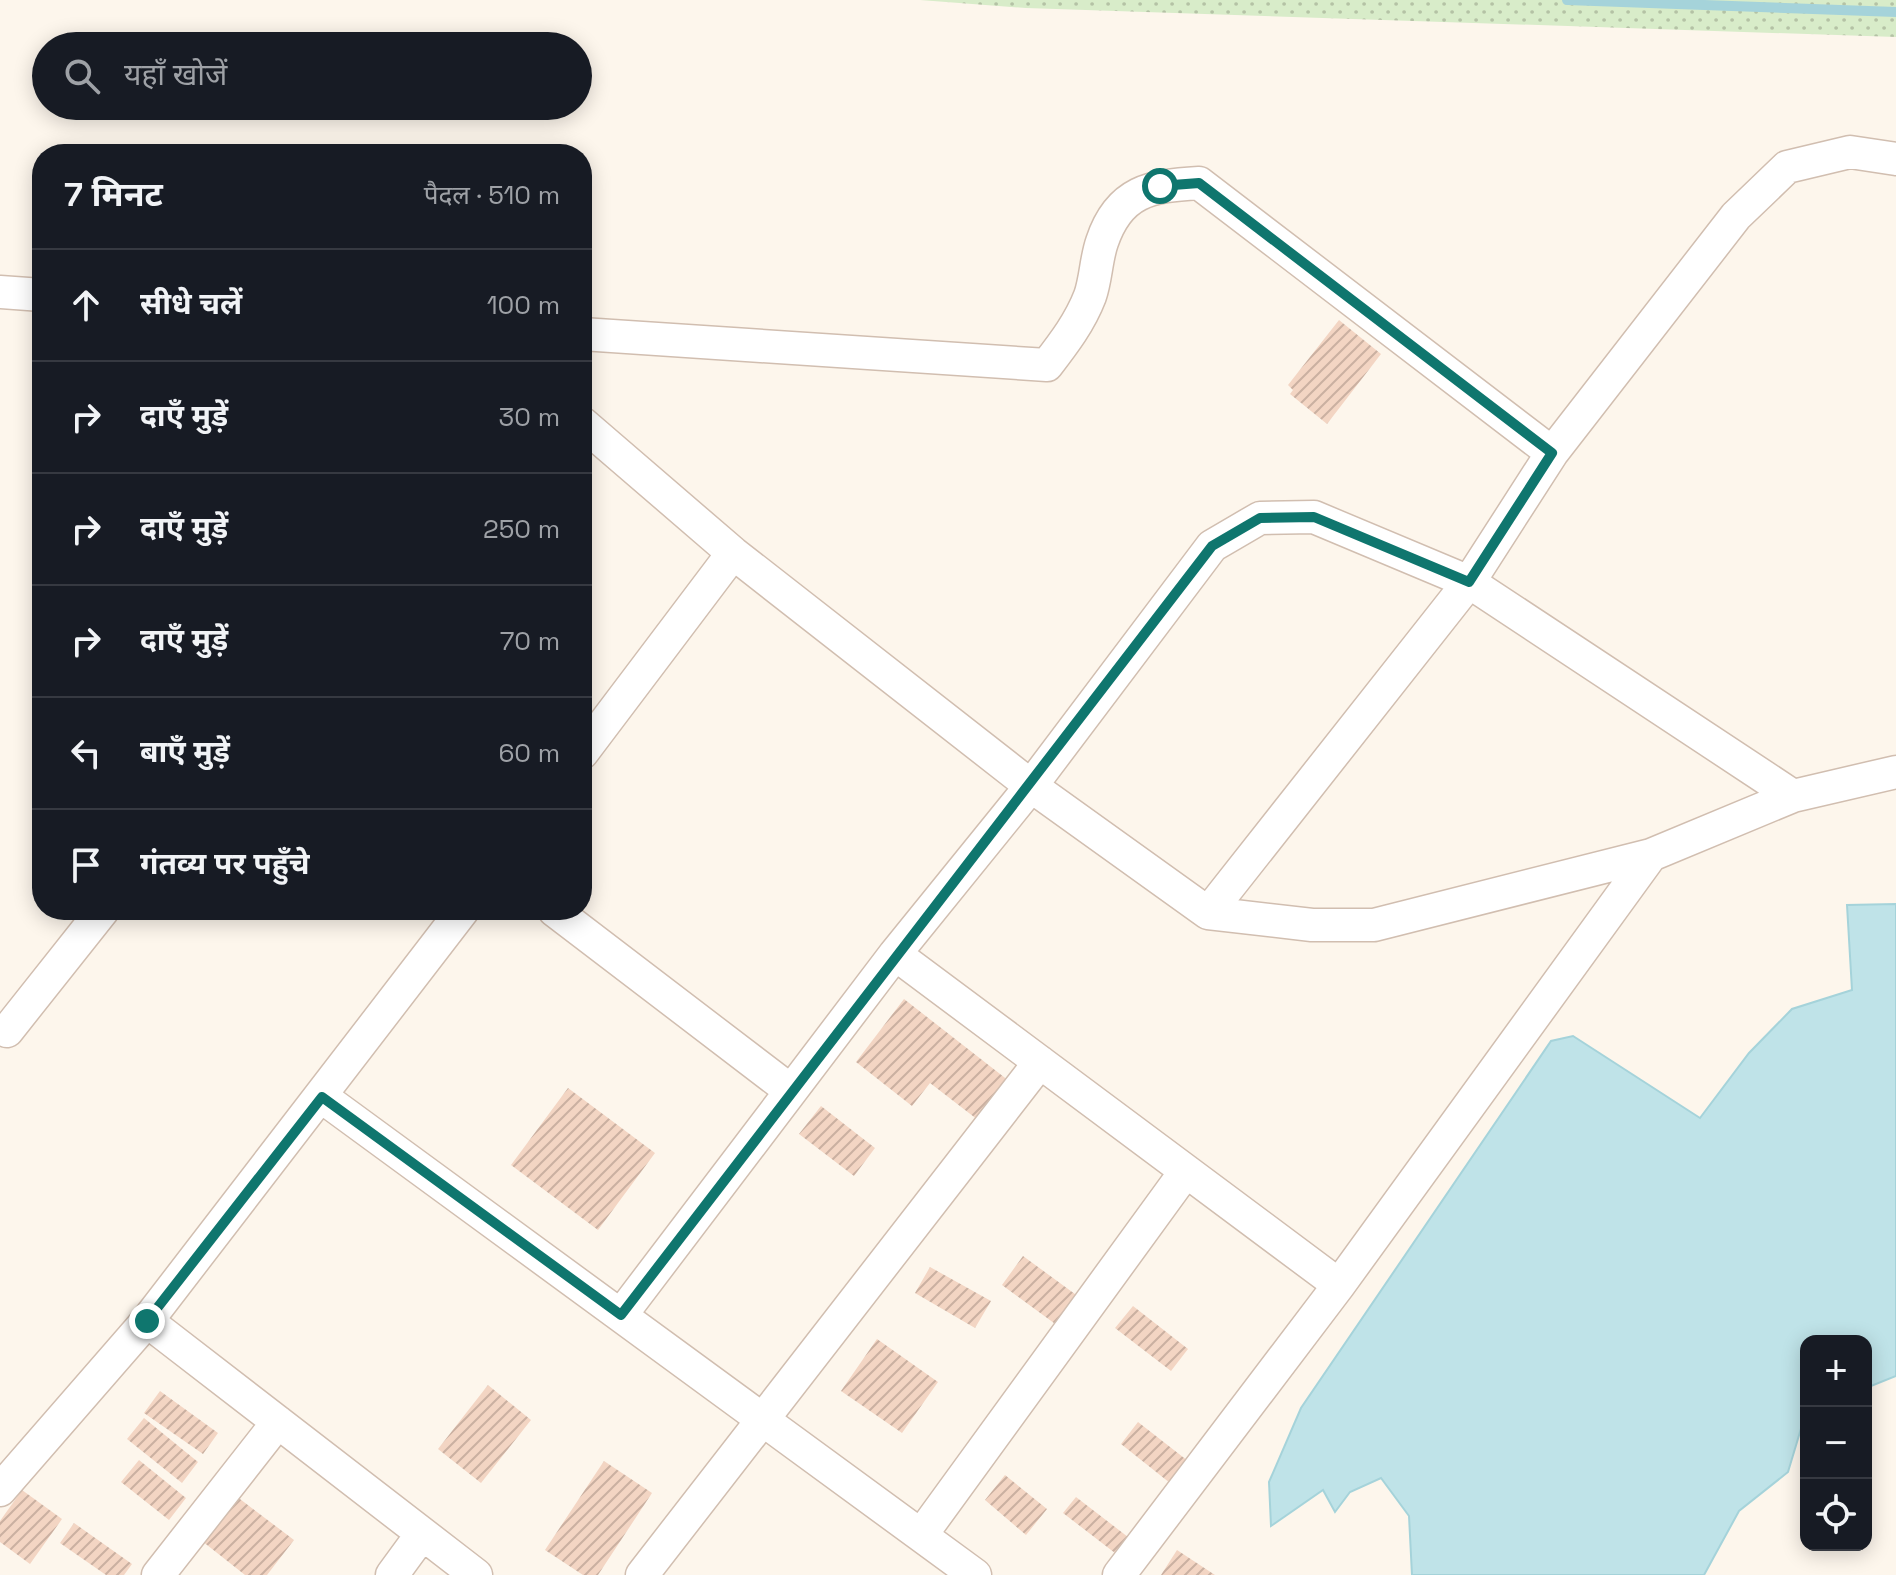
<!DOCTYPE html>
<html lang="hi">
<meta charset="utf-8">
<style>
body{margin:0;font-family:"Space Grotesk","Noto Sans Devanagari",sans-serif;background:#242831;color:#f1f3f6}
.controls{position:absolute;right:24px;bottom:24px;display:grid;overflow:hidden;border-radius:16px;box-shadow:0 4px 20px #0003}
.controls button{width:72px;height:72px;display:grid;place-items:center;padding:0;border:0;border-bottom:2px solid #363941;background:#171b24;color:#f1f3f6;font:40px sans-serif}
.stop{position:absolute;width:24px;height:24px;margin:-18px;border:6px solid #0f766e;border-radius:50%;background:#fff}
.stop.end{background:#0f766e;border-color:#fff;box-shadow:0 2px 8px #0008}
.list{margin:0;padding:0;list-style:none}
h2{display:flex;justify-content:space-between;align-items:center;height:104px;margin:0;padding:0 32px;font-size:34px}
h2 small{font-size:26px;font-weight:400;color:#9ea1a6}
.list li{display:grid;grid-template-columns:52px 1fr auto;gap:24px;align-items:center;box-sizing:border-box;height:112px;padding:0 32px;border-top:2px solid #363941}
.list b{display:block;font-size:30px;white-space:nowrap}
.list em{font-size:26px;font-style:normal;color:#9ea1a6}
.icon{flex:none;width:44px;height:44px;fill:none;stroke:currentColor;stroke-width:2;stroke-linecap:round;stroke-linejoin:round}
.map{position:relative;flex:none;width:1896px;height:1575px;overflow:hidden}
.search{position:absolute;background:#171b24;box-shadow:0 4px 20px #0003;left:32px;top:32px;width:560px;height:88px;display:flex;align-items:center;gap:20px;box-sizing:border-box;padding:0 28px;border-radius:44px;color:#9ea1a6;font-size:30px}
.panel{position:absolute;background:#171b24;box-shadow:0 4px 20px #0003;left:32px;top:144px;width:560px;height:776px;border-radius:32px}
.map>svg:first-child{display:block}
</style>
<div class="map">
<svg width="1896" height="1575" viewBox="0 0 1896 1575">
<defs>
<pattern id="park-dots" width="8" height="8" patternUnits="userSpaceOnUse" patternTransform="scale(2)"><rect width="8" height="8" fill="#d8ecc9"/><path d="M2 2h.1M6 6h.1" fill="none" stroke="#b4c2a5" stroke-width="1.8" stroke-linecap="round"/></pattern>
<pattern id="building-hatch" width="6" height="6" patternUnits="userSpaceOnUse" patternTransform="scale(2)"><rect width="6" height="6" fill="#f3d5c3"/><path d="M-1 1l2-2M0 6l6-6M5 7l2-2" fill="none" stroke="#cab0a1"/></pattern>
</defs>
<rect width="100%" height="100%" fill="#fdf6ec"/>
<path fill="url(#park-dots)" d="M920,0H1896V37L1026,8Z"/>
<path fill="#bfe3e8" stroke="#a5d3da" stroke-width="2" d="M1896,904V1376L1866,1388V1341H1806V1412L1788,1472L1739,1511L1704,1575H1412L1409,1516L1381,1478L1350,1492L1335,1512L1323,1490L1271,1526L1269,1482L1301,1408L1551,1041L1573,1036L1700,1118L1749,1053L1792,1009L1852,990L1847,905Z"/>
<g fill="none" stroke-linecap="round" stroke-linejoin="round">
<path stroke="#a5d3da" stroke-width="10" d="M1567,0L1896,12"/>
</g>
<path fill="url(#building-hatch)" d="M1339,320L1381,354L1327,424L1290,394L1293,390L1288,385Z
M904,999L1009,1081L978,1120L930,1083L912,1106L856,1062Z
M568,1088L655,1153L598,1230L511,1165Z
M821,1106L875,1148L854,1176L799,1134Z
M1023,1256L1079,1297L1058,1326L1002,1285Z
M930,1267L991,1301L975,1328L915,1293Z
M1133,1306L1188,1349L1171,1371L1115,1328Z
M877,1339L938,1382L902,1433L841,1391Z
M488,1385L531,1420L481,1483L438,1449Z
M160,1391L218,1433L203,1454L144,1413Z
M144,1418L198,1462L182,1483L127,1439Z
M1138,1422L1188,1461L1170,1483L1121,1444Z
M139,1460L186,1498L169,1520L121,1482Z
M604,1461L652,1493L598,1575H583L545,1550Z
M1005,1475L1047,1509L1026,1535L985,1500Z
M22,1490L62,1519L30,1564L0,1542V1521Z
M236,1496L294,1540L267,1575H245L202,1541Z
M1076,1497L1128,1537L1115,1553L1063,1513Z
M74,1523L132,1564L124,1575H106L60,1543Z
M1177,1550L1215,1575H1161Z"/>
<g fill="none" stroke-linecap="round" stroke-linejoin="round">
<defs>
<path id="street" d="M0,292L42,295
M582,334L1047,365C1064,343 1080,322 1090,296C1096,279 1096,259 1102,242C1119,191 1150,186 1199,183L1552,453
M582,423L733,553L1031,786L1208,913L1312,925H1374L1651,855L1793,796L1896,772
M582,753L733,553
M554,910L791,1091
M1208,913L1469,582L1552,453L1736,216L1787,167L1850,152L1896,159
M895,954L1339,1285
M7,1031L103,910
M322,1097L975,1575
M621,1315L895,954L1031,786L1212,546L1260,518L1314,517L1469,582L1793,796
M147,1321L476,1575
M0,1490L147,1321L463,910
M922,1534L1186,1171
M158,1575L278,1422
M392,1575L422,1534
M642,1575L1040,1062
M1119,1575L1339,1285L1651,855"/>
</defs>
<use href="#street" stroke="#d1beb0" stroke-width="35"/>
<use href="#street" stroke="#fff" stroke-width="32"/>
</g>
<g fill="none" stroke-linecap="round" stroke-linejoin="round">
<path stroke="#0f766e" stroke-width="10" d="M147,1321L322,1097L621,1315L1212,546L1260,518L1314,517L1469,582L1552,453L1199,183L1160,186"/>
</g>
</svg>
<div class="controls">
<button>+</button>
<button>−</button>
<button><svg class="icon" aria-label="locate" viewBox="0 0 24 24"><circle cx="12" cy="12" r="6"/><path d="M12 2v4M12 18v4M2 12h4M18 12h4"/></svg></button>
</div>
<div class="stop" style="left:1160px;top:186px"></div>
<div class="stop end" style="left:147px;top:1321px"></div>
<div class="search"><svg class="icon" aria-label="search" viewBox="0 0 24 24"><circle cx="10" cy="10" r="6"/><path d="M15 15l6 6"/></svg>यहाँ खोजें</div>
<section class="panel">
<h2>7 मिनट<small>पैदल · 510 m</small></h2>
<ul class="list">
<li><svg class="icon" aria-label="ahead" viewBox="0 0 24 24"><path d="M12 20V5M6 11l6-6 6 6"/></svg><div><b>सीधे चलें</b></div><em>100 m</em></li>
<li><svg class="icon" aria-label="right" viewBox="0 0 24 24"><path d="M7 20v-9h11M14 6l5 5-5 5"/></svg><div><b>दाएँ मुड़ें</b></div><em>30 m</em></li>
<li><svg class="icon" aria-label="right" viewBox="0 0 24 24"><path d="M7 20v-9h11M14 6l5 5-5 5"/></svg><div><b>दाएँ मुड़ें</b></div><em>250 m</em></li>
<li><svg class="icon" aria-label="right" viewBox="0 0 24 24"><path d="M7 20v-9h11M14 6l5 5-5 5"/></svg><div><b>दाएँ मुड़ें</b></div><em>70 m</em></li>
<li><svg class="icon" aria-label="left" viewBox="0 0 24 24"><path d="M17 20v-9H6M10 6l-5 5 5 5"/></svg><div><b>बाएँ मुड़ें</b></div><em>60 m</em></li>
<li><svg class="icon" aria-label="arrive" viewBox="0 0 24 24"><path d="M6 21V4h12l-3 4 3 4H6"/></svg><div><b>गंतव्य पर पहुँचे</b></div></li>
</ul>
</section>
</div>
